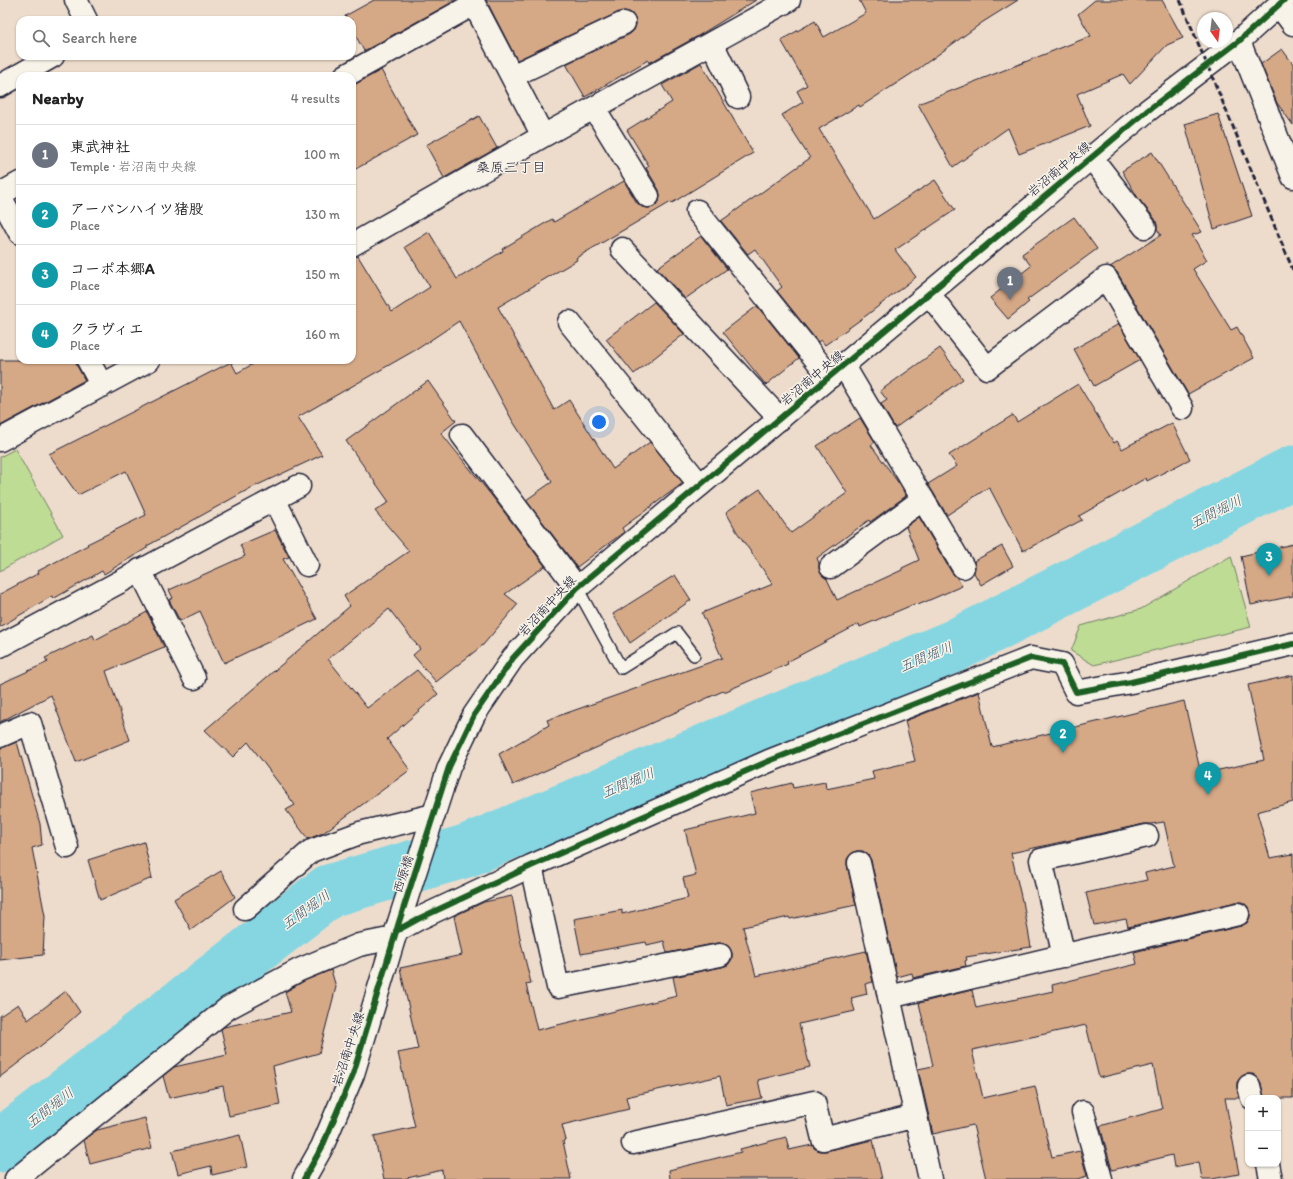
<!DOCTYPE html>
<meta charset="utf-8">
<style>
body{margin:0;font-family:Itim,"Klee One",sans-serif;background:#f2f2f2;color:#222}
.controls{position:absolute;right:12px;bottom:12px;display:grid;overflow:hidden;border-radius:8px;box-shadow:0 1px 3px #0004}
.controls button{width:36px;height:36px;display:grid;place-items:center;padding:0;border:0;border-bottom:1px solid #e0e0e0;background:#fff;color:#222;font:20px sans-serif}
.compass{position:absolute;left:1197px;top:12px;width:36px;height:36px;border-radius:50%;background:#fff;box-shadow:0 1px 3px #0004;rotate:166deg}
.you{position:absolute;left:599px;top:422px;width:14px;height:14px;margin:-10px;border:3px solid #fff;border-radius:50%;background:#1a73e8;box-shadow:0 0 0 6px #1a73e833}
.badge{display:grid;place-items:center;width:26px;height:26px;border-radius:50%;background:#d1495b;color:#fff;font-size:13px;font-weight:700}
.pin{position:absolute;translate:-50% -33px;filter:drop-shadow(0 1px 2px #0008)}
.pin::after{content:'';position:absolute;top:21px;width:14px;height:12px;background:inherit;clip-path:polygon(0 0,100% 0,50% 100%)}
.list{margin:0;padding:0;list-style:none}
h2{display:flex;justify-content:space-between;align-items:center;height:52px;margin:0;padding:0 16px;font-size:17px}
h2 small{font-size:13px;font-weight:400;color:#767676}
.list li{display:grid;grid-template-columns:26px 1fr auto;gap:12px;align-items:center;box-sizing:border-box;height:60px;padding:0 16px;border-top:1px solid #e0e0e0}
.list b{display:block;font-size:15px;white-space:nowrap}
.list p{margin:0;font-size:13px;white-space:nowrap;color:#767676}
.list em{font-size:13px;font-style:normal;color:#767676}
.icon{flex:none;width:22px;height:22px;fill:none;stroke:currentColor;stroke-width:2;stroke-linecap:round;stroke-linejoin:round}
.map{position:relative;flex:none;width:1293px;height:1179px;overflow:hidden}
.search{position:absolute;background:#fff;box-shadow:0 1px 3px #0004;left:16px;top:16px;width:340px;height:44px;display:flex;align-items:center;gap:10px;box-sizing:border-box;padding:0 14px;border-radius:12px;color:#767676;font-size:15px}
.panel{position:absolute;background:#fff;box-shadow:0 1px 3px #0004;left:16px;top:72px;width:340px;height:292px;border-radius:12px}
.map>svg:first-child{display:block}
</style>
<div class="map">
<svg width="1293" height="1179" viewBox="0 0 1293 1179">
<rect width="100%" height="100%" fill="#eddccb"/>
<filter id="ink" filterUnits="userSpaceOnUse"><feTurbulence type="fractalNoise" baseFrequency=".025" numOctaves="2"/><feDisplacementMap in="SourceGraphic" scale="8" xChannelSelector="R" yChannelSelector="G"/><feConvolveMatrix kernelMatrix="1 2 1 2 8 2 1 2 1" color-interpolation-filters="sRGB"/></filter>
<g filter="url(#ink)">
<path fill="#bedc94" stroke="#707f68" d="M15,449L63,535L0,571V457Z
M1231,556L1251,627L1094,665L1071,651L1081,626L1141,609Z"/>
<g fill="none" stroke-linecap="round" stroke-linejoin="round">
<path stroke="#86d6e2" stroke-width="53" d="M0,1146L329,891L466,851L954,646L1293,472"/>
</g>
<path fill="#d5a886" stroke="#22223b" d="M374,0H456L364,51L352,29V20H347L345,16Z
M486,0H756L698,36L649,63L648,60L585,97L566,64L630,34L634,30L636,24L635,18L631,13L625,11L619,12L517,60Z
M859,0H1018L983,22L914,72L860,107L859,105L819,129L874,219L935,180L955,210L895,250L916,277L867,315L825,345L821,340L818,342L777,291L782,287L755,249L748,254L721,221L810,158L782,115L803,102L797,91L807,85L781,40L815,21L824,37L866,13Z
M1095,0H1162L1183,38L1167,45L1130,84L1123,74L1077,94L1090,126L1019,154L1008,128L953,167L918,104L1091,36L1078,14Z
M1282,49L1293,64V125L1277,103L1261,64Z
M701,63L753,153L672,203L671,202L576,258L577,260L498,307L554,410L569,400L613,469L650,442L683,483L622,528L624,532L577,567L526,500L552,482L512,420L459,321L419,348L298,417L322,455L249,489L147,546V548L104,574L102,571L53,599L52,596L0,627V594L39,573L38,571L88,545L87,544L146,515L126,471L78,495L49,454L231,362L237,373L260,360H352V257L358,256L392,312L430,287L405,247L429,232L457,279L503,251L502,249L552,219L554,222L624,181L637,203L642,207L648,208L654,207L659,202L660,195L659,190L646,168L649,166L627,130L672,102L662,85Z
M381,70L417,135L352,171V86Z
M1218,114L1252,216L1214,229L1185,124Z
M479,116L497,148L444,178L426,145Z
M1152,152L1202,232L1192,235L1207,260L1193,269L1231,330L1237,327L1254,358L1188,394L1117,272L1110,267L1161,235L1157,229V225L1155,219L1138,198L1122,171Z
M1074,217L1097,249L1027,300L1029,302L1008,319L990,298L1031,266L1022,254Z
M701,236L727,269L685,299L657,268Z
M654,302L684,334L634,374L606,339Z
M757,306L799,358L766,385L723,332Z
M1119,324L1140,360L1094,386L1074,349Z
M940,348L963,379L895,428L881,404L887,400L880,391Z
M0,360H76L77,366L85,380L0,426Z
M428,381L456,421L441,433L492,496L545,566L505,594L518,604L483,645L436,682L413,655L420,649L389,609L328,659L367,708L417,670L438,694L387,739L410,770L323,833L308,839L286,810L295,805L248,742L233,757L205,730L350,606L344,596L409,551L375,511L389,502L346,441Z
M1078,384L1114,443L1117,441L1122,449L1172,423L1190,459L1147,481L1146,478L1079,516L1082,520L1023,551L989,487L947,515L928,484L957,466L949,455L1013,415L1017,422Z
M860,418L875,442L871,445L900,485L906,496L870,522L869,520L817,558L819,563V569L821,574L827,579L837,600L902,570V568L919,560L906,527L919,517L952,573L957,578L962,586L918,605L917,603L860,627L859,624L787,662L788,664L724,692L723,691L513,785L499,754L549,725L547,720L722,658L702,613L773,584L737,532L726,512L760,489L791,533L847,493L817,446Z
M275,530L289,557L283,559L317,619L224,663L200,611L180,621L169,600L173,598L169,590L245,556L240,545Z
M1293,544V596L1251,605L1241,556Z
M1002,546L1013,566L981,585L974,573L975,566L974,561Z
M675,575L691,600L630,643L613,614Z
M147,612L164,647L106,671L130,740L76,762L51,695L0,722V684L48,662L45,658L93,635L95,640Z
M1293,675V802L1257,812L1270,858L1293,854V1098H1264L1261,1083L1258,1078L1253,1074H1246L1241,1077L1237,1082V1089L1239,1098H1225L1239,1174L1212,1179H1202L1199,1162L1174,1167L1172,1155L1112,1170L1100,1126L1162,1109L1153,1065L1099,1078L1086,1025L972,1050L983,1098L1035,1086L1052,1157L1080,1151L1087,1176L1077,1179H986L973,1125L933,1134L918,1069L933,1066L919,1003L972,990L976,1008L1053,991L1052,985L1137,964L1134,952L1241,926L1247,923L1250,917V911L1247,906L1242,902H1236L1128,927L1126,919L1094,925L1086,893L1147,880L1145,873L1174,866L1164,822L1151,824H1144L1011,853L1022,901H1023L1031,947L966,957L967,960L965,961L966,966L913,978L912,973L897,977L871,860L868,855L863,851H856L851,854L847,859V865L856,905L790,919L789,917L743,927L756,976L866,951L873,982L865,984L867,994L851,998L855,1011L799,1024L810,1067L758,1080L762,1098L726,1105L720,1076L626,1097L629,1109L562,1125L566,1140L563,1141L571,1179H443L442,1170L403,1179H384L374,1136L415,1127L398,1053L418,1049L400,968L462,955L454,916L484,902L512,896L521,943L531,983L526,984L537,1030L677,996L673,977L722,967L728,965L732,959V953L729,947L724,943H718L667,953L664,941L647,945L646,942L581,954L574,919L622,910V914L688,898L683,878L696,875L685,830L755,813L750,793L792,783L793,788L825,782L826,789L874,779L872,771L915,761L905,721L979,692L992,747L1184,701L1201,774L1264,760L1248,685Z
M17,742L40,824L42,845L32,848L45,916L43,955L0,960V748Z
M144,842L152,878L100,900L88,860Z
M221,871L235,897L191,930L174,899Z
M331,970L336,987L319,1053L273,1066L280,1105L229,1116L223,1086L169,1098L163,1076L174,1067L227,1055L221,1029L224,1027L291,1012L285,992L304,981Z
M66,991L80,1012L52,1037L0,1077V1016L18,1004L28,1020Z
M145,1118L152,1148L90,1164L84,1140L97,1130Z
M240,1135L247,1167L212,1175L211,1166L178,1174L172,1151Z
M786,1137L789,1150L812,1145L814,1148L819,1151H826L873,1140L882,1179H670L669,1170L741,1152L740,1149Z"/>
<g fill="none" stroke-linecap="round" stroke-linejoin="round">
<defs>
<path id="service" d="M577,588L621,668L677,633L694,655"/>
<path id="minor" d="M76,0L86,20
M472,0L543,136
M1279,5L1293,24
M1239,41L1293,177
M712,43L738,97
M345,76L474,4
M512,76L624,23
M0,86L53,56
M594,108L648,196
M1091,157L1145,227
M0,194L20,183
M0,196L20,233
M697,211L830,377
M352,245L543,136L789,0
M622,249L780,419
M929,294L987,368L1106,278L1182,408
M569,322L700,485
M88,360L102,386
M844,366L963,567
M462,435L577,588
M0,440L149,360
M274,499L307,565
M831,567L923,499
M140,570L194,678
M0,646L299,486
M0,736L30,723L67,847
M859,863L930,1179
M531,866L558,987L720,955
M245,909L311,851L360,833L434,815
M396,931L418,919L531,866L769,761L1031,658L1062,664L1076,692L1131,682L1293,644
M1064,956L1041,860L1147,836
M889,997L1238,914
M1249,1086L1252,1098
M1083,1112L1101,1179
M633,1143L814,1102L823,1139L916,1116
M1268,1164L1271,1179
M16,1179L228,1008L299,970L359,945L394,938"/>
<path id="tertiary" d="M304,1179L322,1147L353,1074L399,922L449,767L474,715L513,658L577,588L1147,111L1239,41L1284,0"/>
</defs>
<use href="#service" stroke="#22223b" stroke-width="14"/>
<use href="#minor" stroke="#22223b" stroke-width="25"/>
<use href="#tertiary" stroke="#22223b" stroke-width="25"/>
<use href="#service" stroke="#f7f3e8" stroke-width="11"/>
<use href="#minor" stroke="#f7f3e8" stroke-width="22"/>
<use href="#tertiary" stroke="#f7f3e8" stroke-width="22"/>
<path stroke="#22223b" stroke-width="3" stroke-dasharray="6 3" stroke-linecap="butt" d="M1180,0L1293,270"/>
<defs>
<path id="cycleway" d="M396,931L418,919L531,866L769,761L1031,658L1062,664L1076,692L1131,682L1293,644
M304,1179L322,1147L353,1074L399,922L449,767L474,715L513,658L577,588L1147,111L1239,41L1284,0"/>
</defs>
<use href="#cycleway" stroke="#f7f3e8" stroke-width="8"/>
<use href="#cycleway" stroke="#1b5e20" stroke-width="6"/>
</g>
</g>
<g text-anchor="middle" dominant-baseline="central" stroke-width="3" stroke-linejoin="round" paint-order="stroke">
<g font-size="13" fill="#22223b" stroke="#f7f3e8">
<text transform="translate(1059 169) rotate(-40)">岩沼南中央線</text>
<text transform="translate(812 378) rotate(-40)">岩沼南中央線</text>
<text transform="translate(547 606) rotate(-47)">岩沼南中央線</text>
<text transform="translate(403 874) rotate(-72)">西原橋</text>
<text transform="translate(348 1049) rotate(-72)">岩沼南中央線</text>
</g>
<g font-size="14" fill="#22223b" stroke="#f7f3e8">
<text x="511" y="167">桑原三丁目</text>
</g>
<g font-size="14" font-style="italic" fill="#40586d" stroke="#f7f3e8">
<text transform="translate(1216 512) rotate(-27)">五間堀川</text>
<text transform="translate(926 657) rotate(-23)">五間堀川</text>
<text transform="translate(628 783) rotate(-23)">五間堀川</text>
<text transform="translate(306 910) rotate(-36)">五間堀川</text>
<text transform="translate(50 1108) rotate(-38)">五間堀川</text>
</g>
</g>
</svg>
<div class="controls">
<button>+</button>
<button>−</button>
</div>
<svg class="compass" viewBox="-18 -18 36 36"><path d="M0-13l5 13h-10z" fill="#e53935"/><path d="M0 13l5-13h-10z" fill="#767676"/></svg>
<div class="you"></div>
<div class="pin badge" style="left:1010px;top:300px;background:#6b7280">1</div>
<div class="pin badge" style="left:1063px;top:753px;background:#0f9aa8">2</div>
<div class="pin badge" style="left:1269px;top:576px;background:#0f9aa8">3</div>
<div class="pin badge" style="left:1208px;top:795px;background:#0f9aa8">4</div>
<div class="search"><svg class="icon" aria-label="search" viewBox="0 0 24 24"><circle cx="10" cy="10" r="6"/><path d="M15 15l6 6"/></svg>Search here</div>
<section class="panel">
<h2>Nearby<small>4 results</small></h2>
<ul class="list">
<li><span class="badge" style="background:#6b7280">1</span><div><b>東武神社</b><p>Temple · 岩沼南中央線</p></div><em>100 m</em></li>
<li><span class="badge" style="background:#0f9aa8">2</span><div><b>アーバンハイツ猪股</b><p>Place</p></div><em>130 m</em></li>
<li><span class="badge" style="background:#0f9aa8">3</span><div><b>コーポ本郷A</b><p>Place</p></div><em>150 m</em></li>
<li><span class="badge" style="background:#0f9aa8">4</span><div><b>クラヴィエ</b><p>Place</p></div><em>160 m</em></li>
</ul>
</section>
</div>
